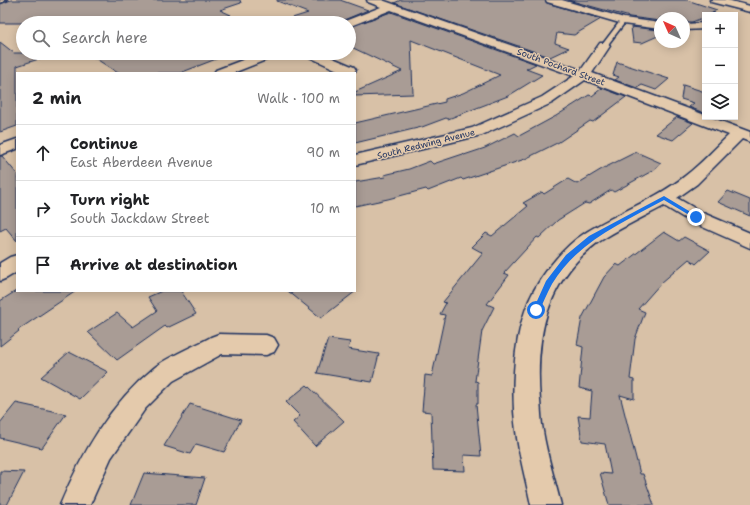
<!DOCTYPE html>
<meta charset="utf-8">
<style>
body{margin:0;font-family:"Shantell Sans",sans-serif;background:#f2f2f2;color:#202124}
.controls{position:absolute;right:12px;top:12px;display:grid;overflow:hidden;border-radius:0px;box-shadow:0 2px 10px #0003}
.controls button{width:36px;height:36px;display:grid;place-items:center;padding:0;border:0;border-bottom:1px solid #e0e0e0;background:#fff;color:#202124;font:20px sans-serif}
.compass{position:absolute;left:654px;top:12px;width:36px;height:36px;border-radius:50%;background:#fff;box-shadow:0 2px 10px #0003;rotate:315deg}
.stop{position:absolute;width:12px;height:12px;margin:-9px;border:3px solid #1a73e8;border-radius:50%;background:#fff}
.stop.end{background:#1a73e8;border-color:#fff;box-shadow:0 1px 4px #0008}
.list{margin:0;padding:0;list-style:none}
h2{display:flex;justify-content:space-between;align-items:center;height:52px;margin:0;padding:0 16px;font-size:17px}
h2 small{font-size:13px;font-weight:400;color:#757577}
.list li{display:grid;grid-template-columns:26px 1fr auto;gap:12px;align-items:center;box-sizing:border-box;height:56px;padding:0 16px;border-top:1px solid #e0e0e0}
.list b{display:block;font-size:15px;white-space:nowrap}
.list p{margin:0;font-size:13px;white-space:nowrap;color:#757577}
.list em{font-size:13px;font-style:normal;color:#757577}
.icon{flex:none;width:22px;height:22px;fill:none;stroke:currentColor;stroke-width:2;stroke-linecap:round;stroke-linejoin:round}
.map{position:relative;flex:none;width:750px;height:505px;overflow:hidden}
.search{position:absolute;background:#fff;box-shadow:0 2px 10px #0003;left:16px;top:16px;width:340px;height:44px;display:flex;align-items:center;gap:10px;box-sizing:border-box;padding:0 14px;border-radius:22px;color:#757577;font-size:15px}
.panel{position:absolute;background:#fff;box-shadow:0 2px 10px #0003;left:16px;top:72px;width:340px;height:220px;border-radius:0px}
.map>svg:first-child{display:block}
</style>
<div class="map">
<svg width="750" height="505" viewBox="0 0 750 505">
<rect width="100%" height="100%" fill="#d8c1a7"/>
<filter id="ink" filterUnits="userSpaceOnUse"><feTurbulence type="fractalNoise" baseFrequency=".025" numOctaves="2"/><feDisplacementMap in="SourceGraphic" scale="8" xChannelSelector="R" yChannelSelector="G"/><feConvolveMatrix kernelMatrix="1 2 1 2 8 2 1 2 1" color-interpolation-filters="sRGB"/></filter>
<g filter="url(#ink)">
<path fill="#a99c95" stroke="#1b2f5e" d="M11,0H240L241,3L220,10L231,15L208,23H0V4Z
M277,0H340L368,10L344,20L342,23H287L286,20L308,13L277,1Z
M401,0H545L547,3L601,19L574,35L557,33L555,43L569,48L550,57L394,3Z
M568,0H687L717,10L712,12L715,13L705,15V17L692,22H684V18H660V21L630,17Z
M391,12L536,64L526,69L542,75L508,96L448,119L446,118L422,127L355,143V123L445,102V99L463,93L500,75L411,40L413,94L355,96V92L402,71L349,46V27Z
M631,27L660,30V35L642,43L633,42Z
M0,42L14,53H48V56L17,66V126L0,132Z
M87,53H229V54L180,73H118Z
M617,62L669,79L656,90L642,85L637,88L615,80L619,77L613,75Z
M683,85L705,92V112L704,113L689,107L694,103L681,99Z
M602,88L626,97L593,122L590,121L559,142L525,159L463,180L461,178L428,191L426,189L388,199L355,206V182L385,177L384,175L409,169L430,161L433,164L463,154L464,155L485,148L515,133L519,136L556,116L589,95L592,96Z
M677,117L693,123L673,140L656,134Z
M636,152L661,163L652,171L614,192L611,190L589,204L585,203L558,220L539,238L537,237L504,273L509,275L487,304L494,307L482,331L475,381L478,382V404H476L481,456L464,455L465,471L433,470L431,412L422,411L425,375L432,376L445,315L440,314L446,303L443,302L483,253L472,247L486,233L492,236L528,206L523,203L542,192L544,194L568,179L577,184L602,169Z
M0,156H2L17,174V241L6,228L0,231Z
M728,191L750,200V216L718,202Z
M664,232L679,241L684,237L710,251L696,264L689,259L661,283L638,309L645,312L635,339L630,379L634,380V399L620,395L640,474H643L654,505H609L600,473L611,474L605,444L582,441L578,416L590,417L592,391L579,388L583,347L577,345L582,318L604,277L616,264L620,266Z
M16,291H76L18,330L19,331L0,346V301Z
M162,291H181L196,314L167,328L165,326L117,360L88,332L117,313L133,327L157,311L148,297Z
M288,291H356L321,318Z
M328,339L350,342L348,349L379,354L372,382L317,373Z
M69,352L108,372L80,399L41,377Z
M307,385L344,421L315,446L293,422L300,416L286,402Z
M16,403L66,414L42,448L0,438V423Z
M190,404L241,420L224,452L196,444L190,454L164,446Z
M0,471L24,472L7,505H0Z
M144,473L205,478L196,505H131Z"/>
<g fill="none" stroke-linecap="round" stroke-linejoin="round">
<defs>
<path id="lane" d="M0,0H7L0,3Z
M621,20L626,21L606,47H602V45Z"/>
<path id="street" d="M367,0H382L581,70L600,43H608L610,46L592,73L705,115V117H710L750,132V142L742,139L697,184L677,198L703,213L750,233V248L689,221L664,206C644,217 616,230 597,243C545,282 535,339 540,401C541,411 541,421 543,431C547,456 555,480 561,505H531C526,480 519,456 516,431C511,395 513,345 525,311C534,283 560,249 585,233C617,213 655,200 685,176C701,164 715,148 729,135L585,80L552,103L482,135L355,165V155L472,128L542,97L574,76L391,10L353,25L349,26V23H343L345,21L381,7L368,2Z
M546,0H562L624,18L660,23V29L623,24L547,2Z
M710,0H727L750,6V12L711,2Z
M705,23V29L684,30V24Z
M261,53H278L276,56L233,73H214L216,70Z
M305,53H321L354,67L356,70L353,73H344L307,56Z
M17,139V149L0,155V145Z
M17,255V272L7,278L0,281V263L10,257Z
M219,334L266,335L274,338L278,345L274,352L266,355L222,354L173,381L145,409L111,458L90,505H60C82,453 110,404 154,368C167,357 195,346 211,337Z"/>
</defs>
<use href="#lane" stroke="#1b2f5e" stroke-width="3"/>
<use href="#street" stroke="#1b2f5e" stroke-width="3"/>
<use href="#lane" fill="#e4caac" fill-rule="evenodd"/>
<use href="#street" fill="#e4caac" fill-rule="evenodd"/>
</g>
</g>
<path fill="#1a73e8" d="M664,196L699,217L694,218L664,200C622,223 577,242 552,284C547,293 543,303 539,312H534L533,310L546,281L566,255L589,236Z"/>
<g text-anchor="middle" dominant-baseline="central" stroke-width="3" stroke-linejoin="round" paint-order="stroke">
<g font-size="9" fill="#1b2f5e" stroke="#e4caac">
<text transform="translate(561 67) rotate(20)">South Pochard Street</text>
<text transform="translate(426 144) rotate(-14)">South Redwing Avenue</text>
</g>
</g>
</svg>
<div class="controls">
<button>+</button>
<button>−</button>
<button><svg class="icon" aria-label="layers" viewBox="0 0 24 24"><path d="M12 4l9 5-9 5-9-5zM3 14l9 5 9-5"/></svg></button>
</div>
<svg class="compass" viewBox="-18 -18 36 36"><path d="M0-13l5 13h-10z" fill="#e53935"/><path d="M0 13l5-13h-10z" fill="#757577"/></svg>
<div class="stop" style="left:536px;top:310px"></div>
<div class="stop end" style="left:696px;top:217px"></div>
<div class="search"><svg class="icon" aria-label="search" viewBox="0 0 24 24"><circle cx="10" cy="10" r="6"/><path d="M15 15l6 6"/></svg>Search here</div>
<section class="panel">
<h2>2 min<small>Walk · 100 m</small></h2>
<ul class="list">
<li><svg class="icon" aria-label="ahead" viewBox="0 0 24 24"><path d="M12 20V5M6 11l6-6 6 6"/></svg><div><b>Continue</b><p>East Aberdeen Avenue</p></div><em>90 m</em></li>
<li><svg class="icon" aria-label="right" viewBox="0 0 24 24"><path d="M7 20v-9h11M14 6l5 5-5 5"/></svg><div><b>Turn right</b><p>South Jackdaw Street</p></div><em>10 m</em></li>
<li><svg class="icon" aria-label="arrive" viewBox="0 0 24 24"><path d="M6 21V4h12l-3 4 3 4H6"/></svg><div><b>Arrive at destination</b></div></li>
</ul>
</section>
</div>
